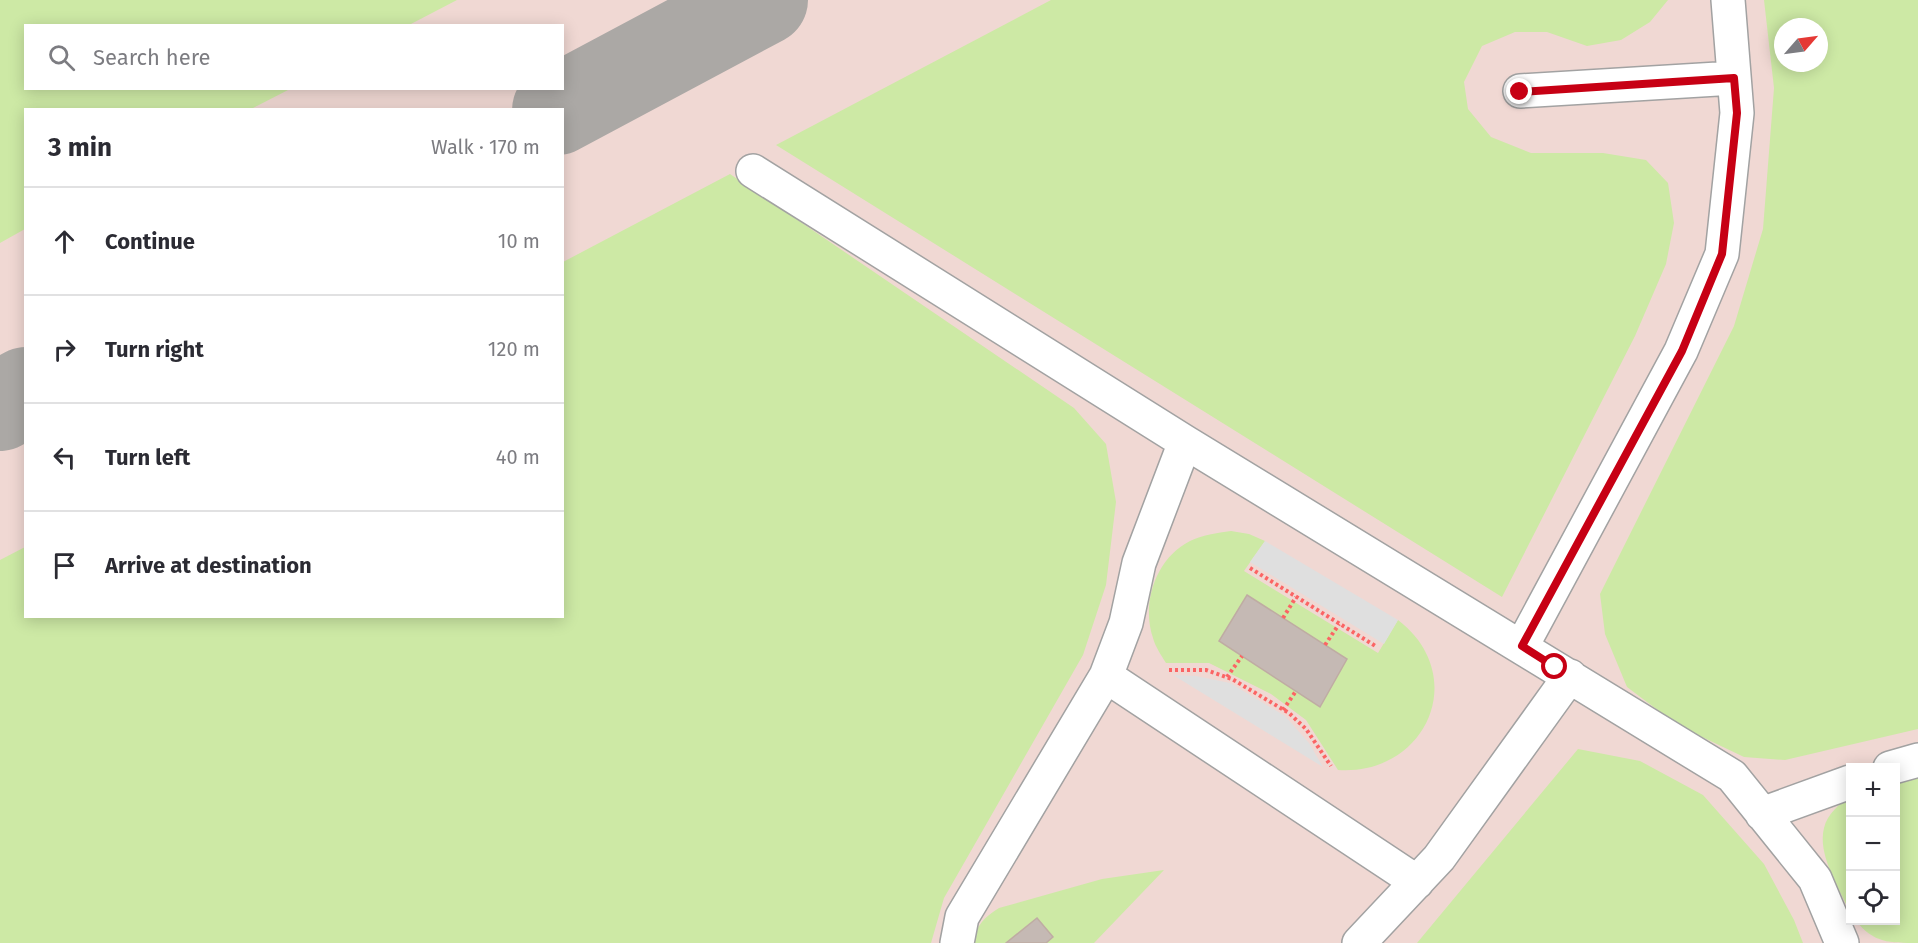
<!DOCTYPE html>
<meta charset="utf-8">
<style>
body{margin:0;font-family:"Fira Sans",sans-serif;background:#f7f7f7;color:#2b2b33}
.controls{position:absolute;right:18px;bottom:18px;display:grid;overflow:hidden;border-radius:0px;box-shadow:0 3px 15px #0003}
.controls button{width:54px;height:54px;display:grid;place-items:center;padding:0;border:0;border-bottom:2px solid #e1e1e2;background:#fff;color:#2b2b33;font:30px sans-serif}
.compass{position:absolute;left:1774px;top:18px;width:54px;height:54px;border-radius:50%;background:#fff;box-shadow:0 3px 15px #0003;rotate:62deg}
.stop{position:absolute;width:18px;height:18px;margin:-14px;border:4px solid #c70014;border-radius:50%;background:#fff}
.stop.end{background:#c70014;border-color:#fff;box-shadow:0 2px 6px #0008}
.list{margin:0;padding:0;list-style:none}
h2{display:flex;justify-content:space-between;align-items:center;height:78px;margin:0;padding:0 24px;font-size:26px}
h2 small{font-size:20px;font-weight:400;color:#7c7c81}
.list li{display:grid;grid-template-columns:39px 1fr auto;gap:18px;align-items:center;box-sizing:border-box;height:108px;padding:0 24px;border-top:2px solid #e1e1e2}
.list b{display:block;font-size:22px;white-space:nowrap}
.list em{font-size:20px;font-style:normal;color:#7c7c81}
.icon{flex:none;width:33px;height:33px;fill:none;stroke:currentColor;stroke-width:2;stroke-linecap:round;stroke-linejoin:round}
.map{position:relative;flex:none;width:1918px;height:943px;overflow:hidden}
.search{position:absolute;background:#fff;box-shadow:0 3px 15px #0003;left:24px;top:24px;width:540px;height:66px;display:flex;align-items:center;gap:15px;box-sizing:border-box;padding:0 21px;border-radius:0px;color:#7c7c81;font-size:22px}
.panel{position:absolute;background:#fff;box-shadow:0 3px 15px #0003;left:24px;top:108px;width:540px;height:510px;border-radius:0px}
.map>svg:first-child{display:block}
</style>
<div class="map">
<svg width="1918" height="943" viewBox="0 0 1918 943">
<rect width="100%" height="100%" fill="#ede8e1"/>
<path fill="#f0d8d3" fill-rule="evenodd" d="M0,0H1918V943H0ZM26,26H562V88H26ZM1783,27H1819V63H1783ZM26,110H562V616H26ZM1850,768H1896V920H1850Z"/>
<path fill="#cde9a5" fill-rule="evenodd" d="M0,0H457L409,25L26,26V88L290,89L251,109L26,110L25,229L0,243Z
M1051,0H1668L1650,22L1621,40L1587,46L1547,32H1515L1482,46L1464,82L1468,109L1491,137L1531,153H1603L1646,160L1668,183L1674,223L1666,264L1635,336L1502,597L776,145Z
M1764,0H1918V729L1785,760L1744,757L1679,726L1627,687L1605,634L1600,594L1734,326L1763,229L1774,88ZM1783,27H1819V63H1783Z
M730,174L1074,408L1106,444L1116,502L1106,585L1083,655L944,898L931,943H0V560L25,547L26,616H562L563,262Z
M1231,531L1249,534L1265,541L1244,571L1378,653L1398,620C1471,676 1426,776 1338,770L1306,720L1271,694L1209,663H1166C1161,655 1155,646 1153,638C1141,603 1156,558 1190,541C1202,535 1217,533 1231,531ZM1247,596L1347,659L1320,707L1219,641Z
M1578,749L1640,761L1703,795L1764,864L1794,920L1803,943H1417Z
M1918,773V943C1889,943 1874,943 1856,921L1896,920V778Z
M1850,795V913C1840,889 1817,855 1824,828C1827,814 1840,804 1850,795Z
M1164,870L1094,943H1046L1052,937L1037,918L1006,943H973C976,926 984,917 999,908L1102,879Z"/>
<path fill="#dfdfdf" d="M1265,541L1398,620L1384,644L1250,562Z
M1173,675L1196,676L1230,683L1285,716L1309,743L1323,767Z"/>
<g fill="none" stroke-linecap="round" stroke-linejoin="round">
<path stroke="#aba8a5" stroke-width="90" d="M557,110L763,0
M0,406L26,392"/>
</g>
<path fill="#c5b9b4" stroke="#bfaca3" stroke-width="1.5" d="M1247,595L1347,659L1320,707L1219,641Z
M1037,918L1053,937L1046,943H1006Z"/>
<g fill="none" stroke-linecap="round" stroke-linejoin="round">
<defs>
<path id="minor" d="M1520,91L1734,78
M753,171L1185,442L1732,776L1815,879L1842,943
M1522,646L1681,351L1722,254L1737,113L1728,0
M1106,676L1417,882
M1890,768L1918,760
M1762,814L1850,782
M957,943L962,917L1106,676L1126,623L1139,563L1185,442
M1359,943L1439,858L1570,676"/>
</defs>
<use href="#minor" stroke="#a2a2a2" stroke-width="36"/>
<path stroke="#fb6464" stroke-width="4" stroke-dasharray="3 3" stroke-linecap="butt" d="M1250,568L1377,647
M1283,618L1296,597
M1325,645L1339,624
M1169,670H1206L1232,679L1289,713L1306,729L1331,766
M1227,677L1242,656
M1283,710L1296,691"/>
<use href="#minor" stroke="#fff" stroke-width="33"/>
</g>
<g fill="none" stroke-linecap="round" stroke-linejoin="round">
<path stroke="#c70014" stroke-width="8" d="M1520,92L1734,78L1737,113L1722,254L1682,351L1522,646L1555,667"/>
</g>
</svg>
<div class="controls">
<button>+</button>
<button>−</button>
<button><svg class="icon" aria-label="locate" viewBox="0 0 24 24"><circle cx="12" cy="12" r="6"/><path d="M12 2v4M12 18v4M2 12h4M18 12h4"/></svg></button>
</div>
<svg class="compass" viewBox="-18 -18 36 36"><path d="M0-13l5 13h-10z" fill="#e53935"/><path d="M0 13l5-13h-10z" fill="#7c7c81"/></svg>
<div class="stop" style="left:1555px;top:667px"></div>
<div class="stop end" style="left:1520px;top:92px"></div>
<div class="search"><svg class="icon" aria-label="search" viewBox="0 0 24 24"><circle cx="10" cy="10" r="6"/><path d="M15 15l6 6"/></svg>Search here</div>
<section class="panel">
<h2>3 min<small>Walk · 170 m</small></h2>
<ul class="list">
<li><svg class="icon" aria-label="ahead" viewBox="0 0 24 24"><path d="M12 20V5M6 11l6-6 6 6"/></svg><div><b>Continue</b></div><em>10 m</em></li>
<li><svg class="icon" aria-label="right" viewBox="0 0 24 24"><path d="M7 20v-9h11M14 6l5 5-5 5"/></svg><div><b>Turn right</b></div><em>120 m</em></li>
<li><svg class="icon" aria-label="left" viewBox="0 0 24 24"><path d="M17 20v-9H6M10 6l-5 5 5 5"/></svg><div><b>Turn left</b></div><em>40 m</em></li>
<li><svg class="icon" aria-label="arrive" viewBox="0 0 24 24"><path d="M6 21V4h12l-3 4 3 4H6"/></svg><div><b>Arrive at destination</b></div></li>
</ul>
</section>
</div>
